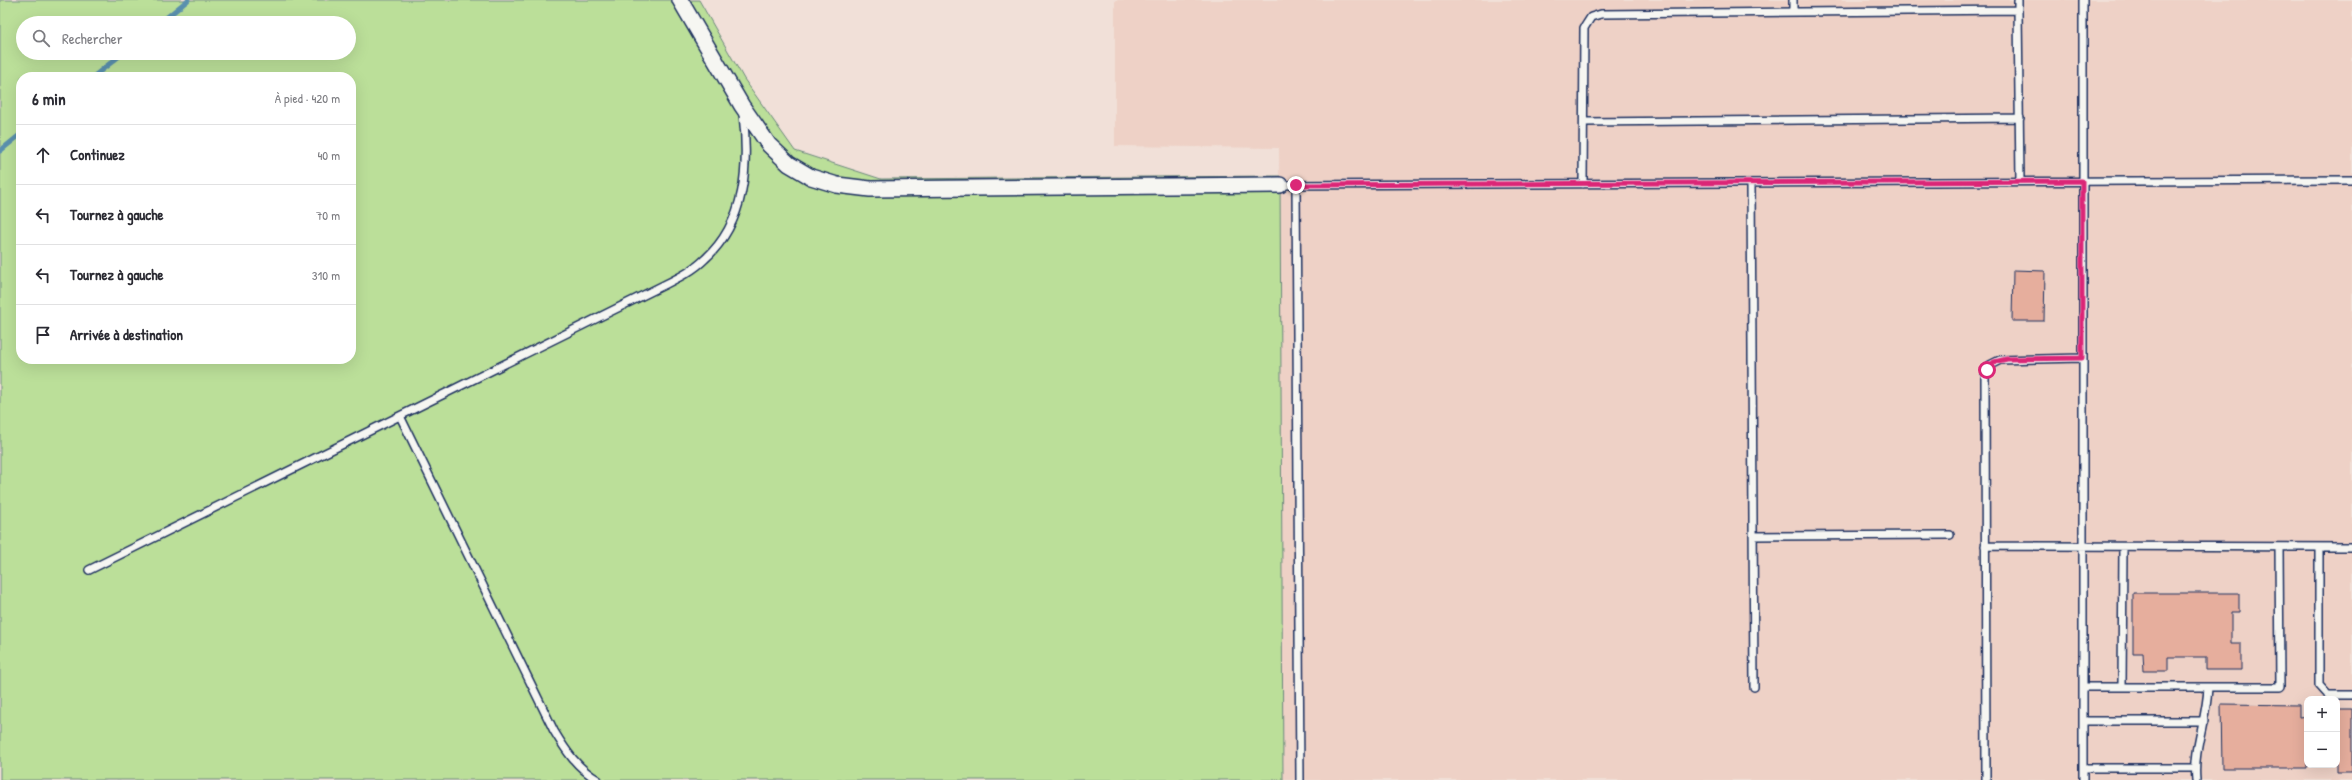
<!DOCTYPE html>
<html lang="fr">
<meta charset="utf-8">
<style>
body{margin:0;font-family:"Patrick Hand",sans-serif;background:#f7f7f7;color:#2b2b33}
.controls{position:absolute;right:12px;bottom:12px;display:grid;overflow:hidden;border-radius:8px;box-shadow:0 4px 16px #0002}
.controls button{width:36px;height:36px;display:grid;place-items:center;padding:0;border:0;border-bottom:1px solid #e1e1e2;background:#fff;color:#2b2b33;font:20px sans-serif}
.stop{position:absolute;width:12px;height:12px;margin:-9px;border:3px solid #db2777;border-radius:50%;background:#fff}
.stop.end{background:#db2777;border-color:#fff;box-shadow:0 1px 4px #0008}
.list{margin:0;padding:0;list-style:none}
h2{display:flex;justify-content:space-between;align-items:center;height:52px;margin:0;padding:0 16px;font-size:17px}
h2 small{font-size:13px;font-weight:400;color:#7c7c81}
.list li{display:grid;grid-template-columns:26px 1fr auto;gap:12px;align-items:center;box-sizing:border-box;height:60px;padding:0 16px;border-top:1px solid #e1e1e2}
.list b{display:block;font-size:15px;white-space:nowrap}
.list em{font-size:13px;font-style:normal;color:#7c7c81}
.icon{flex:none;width:22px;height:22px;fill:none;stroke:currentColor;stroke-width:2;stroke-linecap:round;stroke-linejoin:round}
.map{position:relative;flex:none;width:2352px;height:780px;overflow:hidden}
.search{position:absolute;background:#fff;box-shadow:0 4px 16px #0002;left:16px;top:16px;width:340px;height:44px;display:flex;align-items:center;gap:10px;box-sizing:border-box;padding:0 14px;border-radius:22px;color:#7c7c81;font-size:15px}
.panel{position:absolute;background:#fff;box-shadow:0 4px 16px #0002;left:16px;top:72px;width:340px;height:292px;border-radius:16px}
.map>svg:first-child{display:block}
</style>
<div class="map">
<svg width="2352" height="780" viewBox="0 0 2352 780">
<rect width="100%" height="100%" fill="#f1e0d8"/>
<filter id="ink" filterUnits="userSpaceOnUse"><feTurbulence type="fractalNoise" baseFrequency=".025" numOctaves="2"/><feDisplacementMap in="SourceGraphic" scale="8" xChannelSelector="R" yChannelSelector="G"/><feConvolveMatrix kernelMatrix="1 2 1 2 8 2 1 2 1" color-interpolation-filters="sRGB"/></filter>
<g filter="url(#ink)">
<path fill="#eed1c6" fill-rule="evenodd" d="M1115,0H2352V780H1283L1279,148L1115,146ZM2307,699H2337V765H2307Z"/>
<path fill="#bbdf99" stroke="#6b877c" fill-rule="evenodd" d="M0,0H699L744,79L795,151L881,179L1280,176L1283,780H0ZM23,23H349V53H23ZM21,77H351V359H21Z"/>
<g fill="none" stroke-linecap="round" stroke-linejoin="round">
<path stroke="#5a90ae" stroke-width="5" d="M160,23L188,0
M93,77L123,53
M0,151L21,134"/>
</g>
<path fill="#e6ae9d" stroke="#1b2f5e" d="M2013,270L2045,271L2044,321H2012Z
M2133,593H2239V612H2231V643H2241V670H2206V657H2168V671H2144L2143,653H2133Z
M2221,704L2299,705V717L2307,716V768H2222Z
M2337,709H2352V772H2337Z"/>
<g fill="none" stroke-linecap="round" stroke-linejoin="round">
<defs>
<path id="lane" d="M1793,0V12
M2018,0V10
M2083,0V780
M1584,122L2020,118
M1751,183L1754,687
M1583,184L1584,28L1591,17L1601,14L2018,10L2020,181
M1280,185L2352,180
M1296,185L1300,780
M400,416L554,731C566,751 577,768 598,780
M1753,536L1950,535
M1985,546L2352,547
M2319,547V685L2328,695H2352
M89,570L666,284C680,277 694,270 705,259C746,222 749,165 743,114
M2083,687H2280L2279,547
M2122,687L2123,547
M2083,721H2204
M2083,768H2195
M1986,780L1985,376L1990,365L2000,360L2083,358
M2196,780C2193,748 2207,719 2208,687"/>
<path id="street" d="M680,0L742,106L769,145L789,164L811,177L837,185L870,189L1280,185"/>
</defs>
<use href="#lane" stroke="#1b2f5e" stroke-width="10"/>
<use href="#street" stroke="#1b2f5e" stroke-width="18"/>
<use href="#lane" stroke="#f6f6f2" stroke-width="7"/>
<use href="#street" stroke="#f6f6f2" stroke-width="15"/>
</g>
</g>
<g fill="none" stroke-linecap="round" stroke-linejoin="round" filter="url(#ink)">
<path stroke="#db2777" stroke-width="5" d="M1296,185L2082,181V358L2007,359L1994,362L1987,370"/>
</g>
</svg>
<div class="controls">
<button>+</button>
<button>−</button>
</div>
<div class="stop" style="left:1987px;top:370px"></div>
<div class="stop end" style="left:1296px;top:185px"></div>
<div class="search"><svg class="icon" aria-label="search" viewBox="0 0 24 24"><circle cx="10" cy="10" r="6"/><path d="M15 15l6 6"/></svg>Rechercher</div>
<section class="panel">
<h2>6 min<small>À pied · 420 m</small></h2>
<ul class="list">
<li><svg class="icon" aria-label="ahead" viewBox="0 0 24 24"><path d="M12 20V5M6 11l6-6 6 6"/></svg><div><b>Continuez</b></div><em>40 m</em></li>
<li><svg class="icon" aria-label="left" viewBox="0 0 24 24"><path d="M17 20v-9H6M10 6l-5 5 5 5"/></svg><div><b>Tournez à gauche</b></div><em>70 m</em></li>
<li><svg class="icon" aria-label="left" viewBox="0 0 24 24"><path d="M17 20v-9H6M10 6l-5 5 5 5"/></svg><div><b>Tournez à gauche</b></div><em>310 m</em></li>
<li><svg class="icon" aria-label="arrive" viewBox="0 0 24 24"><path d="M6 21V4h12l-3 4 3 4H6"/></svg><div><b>Arrivée à destination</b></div></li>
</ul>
</section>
</div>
